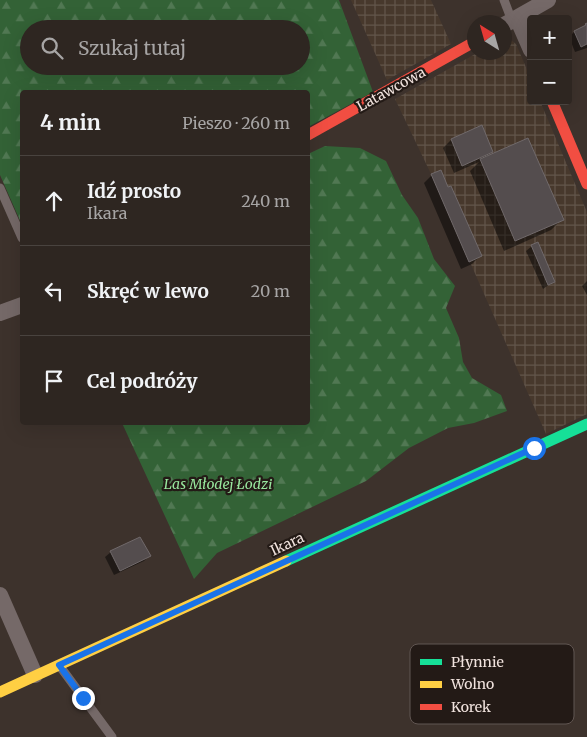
<!DOCTYPE html>
<html lang="pl">
<meta charset="utf-8">
<style>
body{margin:0;font-family:Merriweather,serif;background:#362e2a;color:#f1f3f6}
.controls{position:absolute;right:15px;top:15px;display:grid;overflow:hidden;border-radius:5px;box-shadow:0 5px 20px #0002}
.controls button{width:45px;height:45px;display:grid;place-items:center;padding:0;border:0;border-bottom:1px solid #49433f;background:#2e2621;color:#f1f3f6;font:25px sans-serif}
.compass{position:absolute;left:467px;top:15px;width:45px;height:45px;border-radius:50%;background:#2e2621;box-shadow:0 5px 20px #0002;rotate:323deg}
.stop{position:absolute;width:15px;height:15px;margin:-11px;border:4px solid #1a73e8;border-radius:50%;background:#fff}
.stop.end{background:#1a73e8;border-color:#fff;box-shadow:0 1px 5px #0008}
.list{margin:0;padding:0;list-style:none}
h2{display:flex;justify-content:space-between;align-items:center;height:65px;margin:0;padding:0 20px;font-size:21px}
h2 small{font-size:16px;font-weight:400;color:#a7a5a5}
.list li{display:grid;grid-template-columns:32px 1fr auto;gap:15px;align-items:center;box-sizing:border-box;height:90px;padding:0 20px;border-top:1px solid #49433f}
.list b{display:block;font-size:19px;white-space:nowrap}
.list p{margin:0;font-size:16px;white-space:nowrap;color:#a7a5a5}
.list em{font-size:16px;font-style:normal;color:#a7a5a5}
.icon{flex:none;width:28px;height:28px;fill:none;stroke:currentColor;stroke-width:2;stroke-linecap:round;stroke-linejoin:round}
.map{position:relative;flex:none;width:587px;height:737px;overflow:hidden}
.search{position:absolute;background:#2e2621;box-shadow:0 5px 20px #0002;left:20px;top:20px;width:290px;height:55px;display:flex;align-items:center;gap:12px;box-sizing:border-box;padding:0 18px;border-radius:28px;color:#a7a5a5;font-size:19px}
.panel{position:absolute;background:#2e2621;box-shadow:0 5px 20px #0002;left:20px;top:90px;width:290px;height:335px;border-radius:5px}
.map>svg:first-child{display:block}
</style>
<div class="map">
<svg width="587" height="737" viewBox="0 0 587 737">
<defs>
<pattern id="industrial-grid" width="8" height="8" patternUnits="userSpaceOnUse" patternTransform="scale(1.25)"><rect width="8" height="8" fill="#47382c"/><path d="M0 4h8M4 0v8" fill="none" stroke="#62554a"/></pattern>
<pattern id="forest-firs" width="22" height="20" patternUnits="userSpaceOnUse" patternTransform="scale(1.25)"><rect width="22" height="20" fill="#336236"/><path d="M5 1l3.5 6h-7zM16 11l3.5 6h-7z" fill="#517853"/></pattern>
</defs>
<rect width="100%" height="100%" fill="#3d322c"/>
<path fill="url(#industrial-grid)" d="M351,0H431L451,44L387,80Z
M506,36L516,44L531,79V101H540L587,212V414L546,434L431,174L395,99L477,53L504,52L505,37Z"/>
<path fill="url(#forest-firs)" fill-rule="evenodd" d="M0,0H339L373,92L308,127V92H22V225L0,175ZM29,29H301V66H29Z
M325,146L360,148L386,161L402,195L418,218L434,259L455,286L446,308L459,338L463,362L472,378L501,395L507,411L474,423L448,428L409,448L366,481L217,553L194,579L122,423L308,422V154Z"/>
<path fill="#0007" d="M587,26V48L575,52L569,37L574,32Z
M451,140L492,152L486,158L562,219L551,230L504,251L470,171L479,162L454,173L443,148Z
M432,175L480,256L472,264L461,269L424,183Z
M532,246L554,281L543,289L526,251Z
M587,281V295L582,286Z
M111,552L149,556L144,561L114,575L105,557Z"/>
<path fill="#544d4e" stroke="#70696a" d="M587,23V44L581,47L574,31L586,25L585,24Z
M482,125L493,152L462,166L451,139Z
M528,138L564,220L515,241L480,159Z
M441,170L448,187L451,186L482,256L469,262L431,174Z
M538,242L555,282L548,285L531,245Z
M140,537L151,556L120,571L110,551Z"/>
<g fill="none" stroke-linecap="round" stroke-linejoin="round">
<path stroke="#756968" stroke-width="9" d="M504,0L512,21
M0,188L22,238
M59,665L112,737"/>
<path stroke="#756968" stroke-width="16" d="M517,18L531,50
M504,25L548,0
M0,313L22,305
M0,595L35,675"/>
<path stroke="#16e098" stroke-width="11" d="M286,561L587,424"/>
<path stroke="#ffcf43" stroke-width="11" d="M0,692L286,561"/>
<path stroke="#f24e42" stroke-width="11" d="M552,101L587,184
M308,135L474,42"/>
</g>
<g fill="none" stroke-linecap="round" stroke-linejoin="round">
<path stroke="#1a73e8" stroke-width="6" d="M83,698L59,665L534,448"/>
</g>
<g text-anchor="middle" dominant-baseline="central" stroke-width="4.5" stroke-linejoin="round" paint-order="stroke">
<g font-size="14" fill="#f1e3de" stroke="#231a16">
<text transform="translate(391 89) rotate(-29)">Latawcowa</text>
<text transform="translate(287 544) rotate(-25)">Ikara</text>
</g>
<g font-size="14" font-style="italic" fill="#98e79e" stroke="#231a16">
<text x="218" y="484">Las Młodej Łodzi</text>
</g>
</g>
<rect x="410" y="644" width="164" height="80" rx="8" fill="#231a16" stroke="#615652" stroke-width="1"/>
<rect x="420" y="659" width="22" height="6" fill="#16e098"/>
<rect x="420" y="681" width="22" height="7" fill="#ffcf43"/>
<rect x="420" y="704" width="22" height="6" fill="#f24e42"/>
<g font-size="14" fill="#f1e3de">
<text x="451" y="667">Płynnie</text>
<text x="451" y="689">Wolno</text>
<text x="451" y="712">Korek</text>
</g>
</svg>
<div class="controls">
<button>+</button>
<button>−</button>
</div>
<svg class="compass" viewBox="-18 -18 36 36"><path d="M0-13l5 13h-10z" fill="#e53935"/><path d="M0 13l5-13h-10z" fill="#a7a5a5"/></svg>
<div class="stop" style="left:534px;top:448px"></div>
<div class="stop end" style="left:83px;top:698px"></div>
<div class="search"><svg class="icon" aria-label="search" viewBox="0 0 24 24"><circle cx="10" cy="10" r="6"/><path d="M15 15l6 6"/></svg>Szukaj tutaj</div>
<section class="panel">
<h2>4 min<small>Pieszo · 260 m</small></h2>
<ul class="list">
<li><svg class="icon" aria-label="ahead" viewBox="0 0 24 24"><path d="M12 20V5M6 11l6-6 6 6"/></svg><div><b>Idź prosto</b><p>Ikara</p></div><em>240 m</em></li>
<li><svg class="icon" aria-label="left" viewBox="0 0 24 24"><path d="M17 20v-9H6M10 6l-5 5 5 5"/></svg><div><b>Skręć w lewo</b></div><em>20 m</em></li>
<li><svg class="icon" aria-label="arrive" viewBox="0 0 24 24"><path d="M6 21V4h12l-3 4 3 4H6"/></svg><div><b>Cel podróży</b></div></li>
</ul>
</section>
</div>
